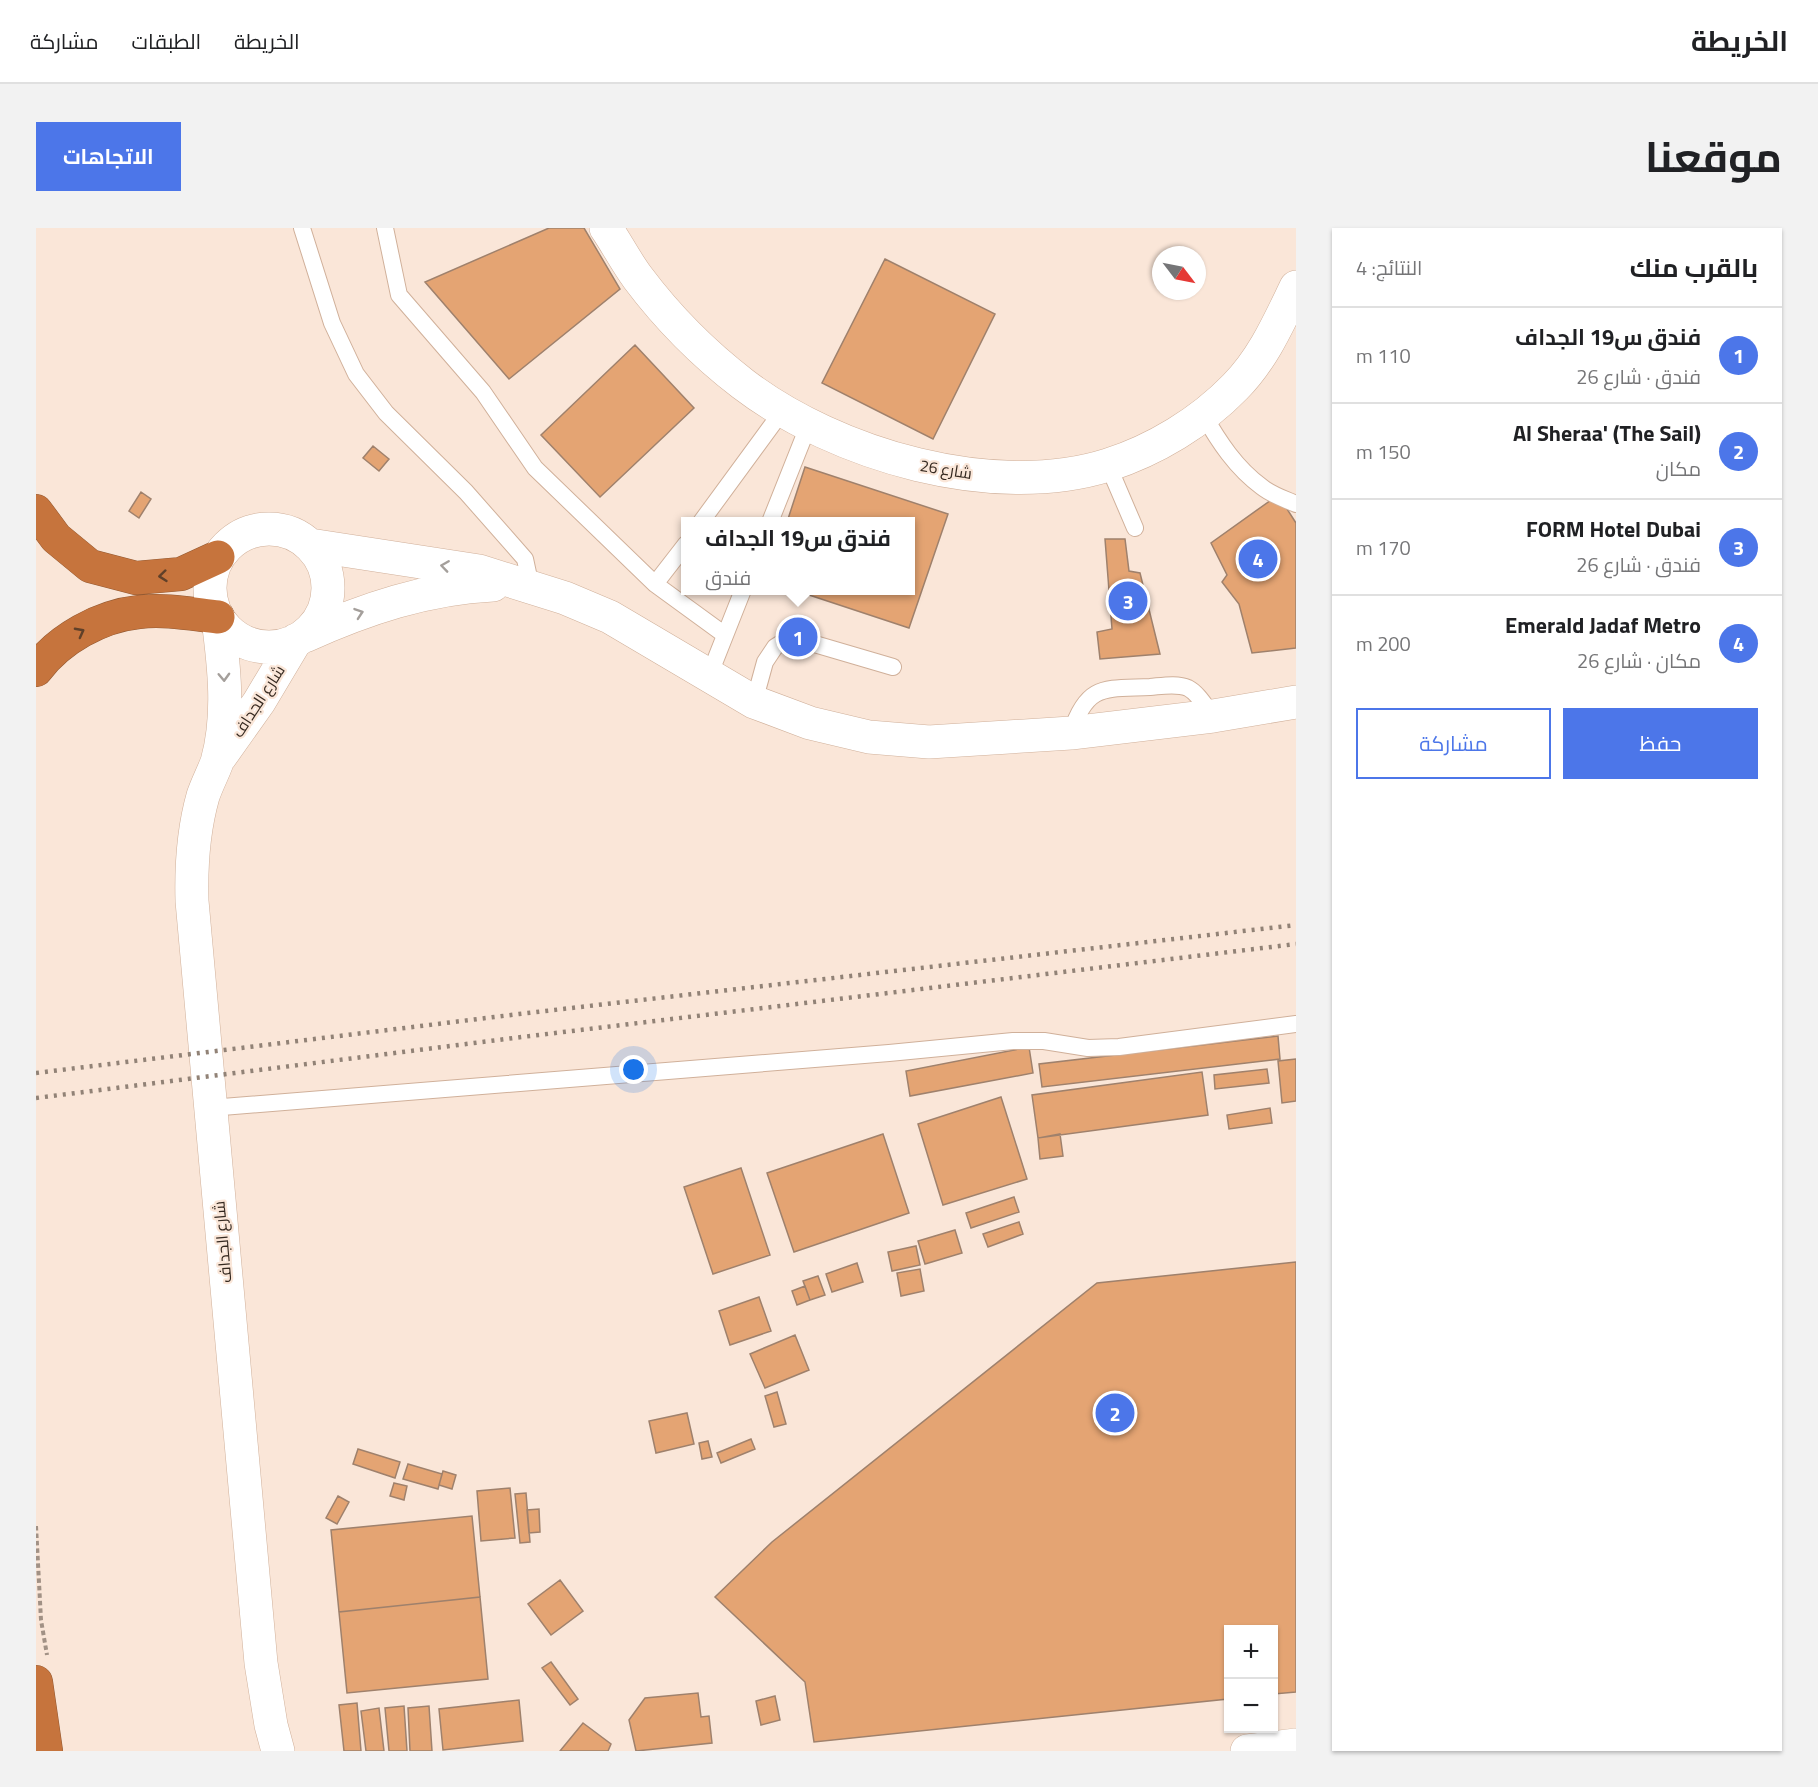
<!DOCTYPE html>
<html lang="ar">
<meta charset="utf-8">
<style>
body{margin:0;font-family:"Titillium Web",Cairo,sans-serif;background:#f2f2f2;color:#202124;direction:rtl}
.controls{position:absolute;right:18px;bottom:18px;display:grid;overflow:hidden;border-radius:0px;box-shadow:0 2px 4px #0004}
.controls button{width:54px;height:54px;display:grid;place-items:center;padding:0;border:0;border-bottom:2px solid #e0e0e0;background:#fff;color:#202124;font:30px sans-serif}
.compass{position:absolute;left:1116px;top:18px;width:54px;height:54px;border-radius:50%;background:#fff;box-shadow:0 2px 4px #0004;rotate:122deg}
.you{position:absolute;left:598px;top:842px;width:21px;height:21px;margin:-15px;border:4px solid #fff;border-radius:50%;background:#1a73e8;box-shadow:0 0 0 9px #1a73e833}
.badge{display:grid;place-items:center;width:39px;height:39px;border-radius:50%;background:#4c76e9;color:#fff;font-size:20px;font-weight:700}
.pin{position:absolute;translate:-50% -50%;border:3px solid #fff;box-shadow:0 2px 6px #0006}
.popup{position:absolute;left:645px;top:289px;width:234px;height:78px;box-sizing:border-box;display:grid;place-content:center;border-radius:0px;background:#fff;filter:drop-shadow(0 2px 4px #0005);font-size:20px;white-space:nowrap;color:#757577}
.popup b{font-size:22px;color:#202124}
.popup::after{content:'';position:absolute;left:50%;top:100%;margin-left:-12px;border:12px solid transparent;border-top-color:#fff}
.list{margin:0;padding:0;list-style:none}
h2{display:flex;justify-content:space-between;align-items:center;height:78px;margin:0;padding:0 24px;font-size:26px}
h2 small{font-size:20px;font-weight:400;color:#757577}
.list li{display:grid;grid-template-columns:39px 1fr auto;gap:18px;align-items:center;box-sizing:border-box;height:96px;padding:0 24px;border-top:2px solid #e0e0e0}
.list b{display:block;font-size:22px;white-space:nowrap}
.list p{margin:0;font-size:20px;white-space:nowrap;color:#757577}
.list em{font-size:20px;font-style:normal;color:#757577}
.actions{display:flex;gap:12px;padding:18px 24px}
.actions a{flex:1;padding:14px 0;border:2px solid #4c76e9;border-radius:0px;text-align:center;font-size:21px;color:#4c76e9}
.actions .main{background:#4c76e9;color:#fff}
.map{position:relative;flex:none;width:1260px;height:1523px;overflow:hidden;direction:ltr;border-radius:0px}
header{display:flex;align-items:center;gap:36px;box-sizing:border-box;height:84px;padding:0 30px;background:#fff;border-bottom:2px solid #e0e0e0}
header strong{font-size:28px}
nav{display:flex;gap:33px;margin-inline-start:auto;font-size:21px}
.intro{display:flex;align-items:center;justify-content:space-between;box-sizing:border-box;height:144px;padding:0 36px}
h1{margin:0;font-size:42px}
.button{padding:15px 27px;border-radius:0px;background:#4c76e9;color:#fff;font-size:21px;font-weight:700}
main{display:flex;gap:36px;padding:0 36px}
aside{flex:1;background:#fff;border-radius:0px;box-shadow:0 2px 4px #0004}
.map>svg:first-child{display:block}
</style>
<header>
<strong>الخريطة</strong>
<nav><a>الخريطة</a><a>الطبقات</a><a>مشاركة</a></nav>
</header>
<div class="intro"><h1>موقعنا</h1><a class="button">الاتجاهات</a></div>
<main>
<aside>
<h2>بالقرب منك<small>النتائج: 4</small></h2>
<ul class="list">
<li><span class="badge">1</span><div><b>فندق س19 الجداف</b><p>فندق · شارع 26</p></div><em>110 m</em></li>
<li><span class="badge">2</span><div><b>Al Sheraa' (The Sail)</b><p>مكان</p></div><em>150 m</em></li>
<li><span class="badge">3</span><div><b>FORM Hotel Dubai</b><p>فندق · شارع 26</p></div><em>170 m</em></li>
<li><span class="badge">4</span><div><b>Emerald Jadaf Metro</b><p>مكان · شارع 26</p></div><em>200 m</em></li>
</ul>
<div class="actions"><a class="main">حفظ</a><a>مشاركة</a></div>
</aside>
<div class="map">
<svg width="1260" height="1523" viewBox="0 0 1260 1523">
<rect width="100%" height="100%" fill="#fae6d8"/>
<path fill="#e4a473" stroke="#9f816c" stroke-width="1.5" d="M513,0H548L584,61L473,151L389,54Z
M849,31L959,86L897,211L786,155Z
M599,117L658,180L564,269L505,207Z
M337,218L353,231L343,243L327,230Z
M769,239L912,286L873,400L758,362H874V294H751Z
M105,264L115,271L103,290L93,283Z
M1242,267L1260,295V420L1216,425L1203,376L1186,354L1191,347L1175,315Z
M1069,311H1089L1093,343L1104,345L1124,426L1064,431L1061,404L1076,401Z
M1242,808L1244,831L1006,859L1003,836Z
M993,819L997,845L874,868L870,843Z
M1260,831V873L1246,875L1242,833Z
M1231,841L1233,855L1179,861L1178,847Z
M1166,844L1172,887L1002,910L996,867Z
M965,869L991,951L907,977L882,896Z
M1234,880L1236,895L1193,901L1191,887Z
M847,906L873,985L758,1024L731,945Z
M1024,906L1027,928L1004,931L1002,910Z
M705,940L734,1027L677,1046L648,959Z
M978,969L983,984L935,1000L930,985Z
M983,994L987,1006L952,1019L947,1006Z
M919,1002L926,1025L889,1036L882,1013Z
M880,1018L884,1037L856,1043L852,1024Z
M1260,1034V1464L1238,1466V1402H1192V1471L778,1514L769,1454L679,1369L736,1314L1061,1055Z
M821,1035L827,1054L796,1064L790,1046Z
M884,1041L888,1063L865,1068L861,1045Z
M782,1048L789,1067L774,1072L767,1053Z
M769,1058L774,1072L761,1077L756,1063Z
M723,1069L735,1103L694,1117L683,1083Z
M759,1107L773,1142L729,1160L714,1126Z
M741,1164L750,1196L738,1199L729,1168Z
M651,1185L658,1216L620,1225L613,1193Z
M715,1211L719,1221L685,1235L681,1225Z
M672,1213L676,1229L666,1231L663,1215Z
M322,1221L364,1234L359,1250L317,1236Z
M372,1236L406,1246L402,1261L367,1251Z
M407,1243L420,1247L416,1261L403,1257Z
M358,1255L371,1258L368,1272L354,1268Z
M474,1260L479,1310L445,1313L441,1263Z
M490,1265L494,1314L484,1315L479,1266Z
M302,1268L313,1274L301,1296L290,1290Z
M503,1281L504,1304L493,1305L491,1282Z
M436,1288L444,1369L303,1384L295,1302Z
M524,1352L547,1383L515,1407L492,1376Z
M444,1369L452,1451L311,1465L303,1384Z
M515,1434L542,1471L534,1477L506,1440Z
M662,1465L665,1489L673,1488L676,1515L600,1523L593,1492L609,1470Z
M739,1468L744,1492L725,1497L720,1473Z
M483,1472L487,1513L407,1522L403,1481Z
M321,1475L325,1523H308L303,1477Z
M368,1478L371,1523H353L349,1480Z
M393,1478L396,1523H374L372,1480Z
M343,1480L348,1523H330L325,1483Z
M547,1495L575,1516L572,1523H524Z"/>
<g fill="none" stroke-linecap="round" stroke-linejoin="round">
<defs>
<path id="service" d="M266,0L296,95L320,146L350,185L430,264L489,331L495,359
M349,0L363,67L447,164L499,240L619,356L689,407
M1167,186C1183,214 1200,240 1226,259C1236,267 1249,271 1260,276
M1072,237L1099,300
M665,294L747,182
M734,294L773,196
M619,356L650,316
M673,448L707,362
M718,474L729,434L739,419L747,414L765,412L857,439
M1035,505C1051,455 1069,461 1114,459C1126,458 1141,455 1152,460C1162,465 1170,479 1177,488
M174,880L853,825L977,813H1008L1052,820L1083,819L1260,796"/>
<path id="minor" d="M570,0C581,16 590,34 602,50C632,90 668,126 707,156C800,227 958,273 1072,237C1119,222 1165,194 1199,159C1227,131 1243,94 1260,59"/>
<path id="tertiary" d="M174 360a59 59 0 1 1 118 0a59 59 0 1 1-118 0Z
M274,317L443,343L529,370L574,389L718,474L774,495L833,509L893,514L1035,505L1177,488L1260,474
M182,391C188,437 194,488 181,534C177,545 171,556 167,568C157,603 155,637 156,673L225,1435L235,1497L242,1523
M269,408C329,381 391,360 457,357
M184,529L223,474L260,412
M1211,1523L1260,1517"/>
<path id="motorway" d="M0,283L20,310L54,338L100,350L145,346L182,329
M0,442C23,411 64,388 103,384C129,381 155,386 182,389
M0,1454L10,1523"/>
</defs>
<use href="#service" stroke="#d0b09a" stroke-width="18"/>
<use href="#minor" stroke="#d0b09a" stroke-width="34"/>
<use href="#tertiary" stroke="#d0b09a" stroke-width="34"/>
<use href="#motorway" stroke="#935a33" stroke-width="34"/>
<path stroke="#a19185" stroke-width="4" stroke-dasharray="4.5 3" stroke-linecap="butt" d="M0,1298L5,1392L11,1427"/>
<use href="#service" stroke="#fff" stroke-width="16"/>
<use href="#minor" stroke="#fff" stroke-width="33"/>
<use href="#tertiary" stroke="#fff" stroke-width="33"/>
<use href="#motorway" stroke="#c6743d" stroke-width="33"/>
<path stroke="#918276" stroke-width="4.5" stroke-dasharray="3 6" stroke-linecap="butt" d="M0,845L483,786L1260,697
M0,870L486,809L1260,716"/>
</g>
<defs><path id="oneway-chevron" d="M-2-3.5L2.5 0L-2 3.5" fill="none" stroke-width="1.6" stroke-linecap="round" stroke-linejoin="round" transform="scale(1.5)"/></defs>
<g stroke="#a49f9b">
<use href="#oneway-chevron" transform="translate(409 338) rotate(-172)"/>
<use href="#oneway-chevron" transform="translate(323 385) rotate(-19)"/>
<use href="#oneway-chevron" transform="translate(188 449) rotate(88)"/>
</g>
<g stroke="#604029">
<use href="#oneway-chevron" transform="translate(127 348) rotate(174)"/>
<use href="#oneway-chevron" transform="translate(44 404) rotate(-28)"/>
</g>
<g text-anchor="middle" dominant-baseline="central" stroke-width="4.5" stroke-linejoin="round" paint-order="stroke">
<g font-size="16" fill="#352920" stroke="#fae6d8">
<text transform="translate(910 241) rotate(9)">شارع 26</text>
<text transform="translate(222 473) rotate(-57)">شارع الجداف</text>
<text transform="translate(186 1014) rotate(-95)">شارع الجداف</text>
</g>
</g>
</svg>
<div class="controls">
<button>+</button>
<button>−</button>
</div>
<svg class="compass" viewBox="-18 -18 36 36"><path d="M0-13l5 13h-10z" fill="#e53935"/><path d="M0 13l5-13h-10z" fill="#757577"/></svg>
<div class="you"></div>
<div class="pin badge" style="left:762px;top:409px">1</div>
<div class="popup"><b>فندق س19 الجداف</b>فندق</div>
<div class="pin badge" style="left:1079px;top:1185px">2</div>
<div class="pin badge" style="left:1092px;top:373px">3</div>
<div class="pin badge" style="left:1222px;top:331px">4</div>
</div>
</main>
